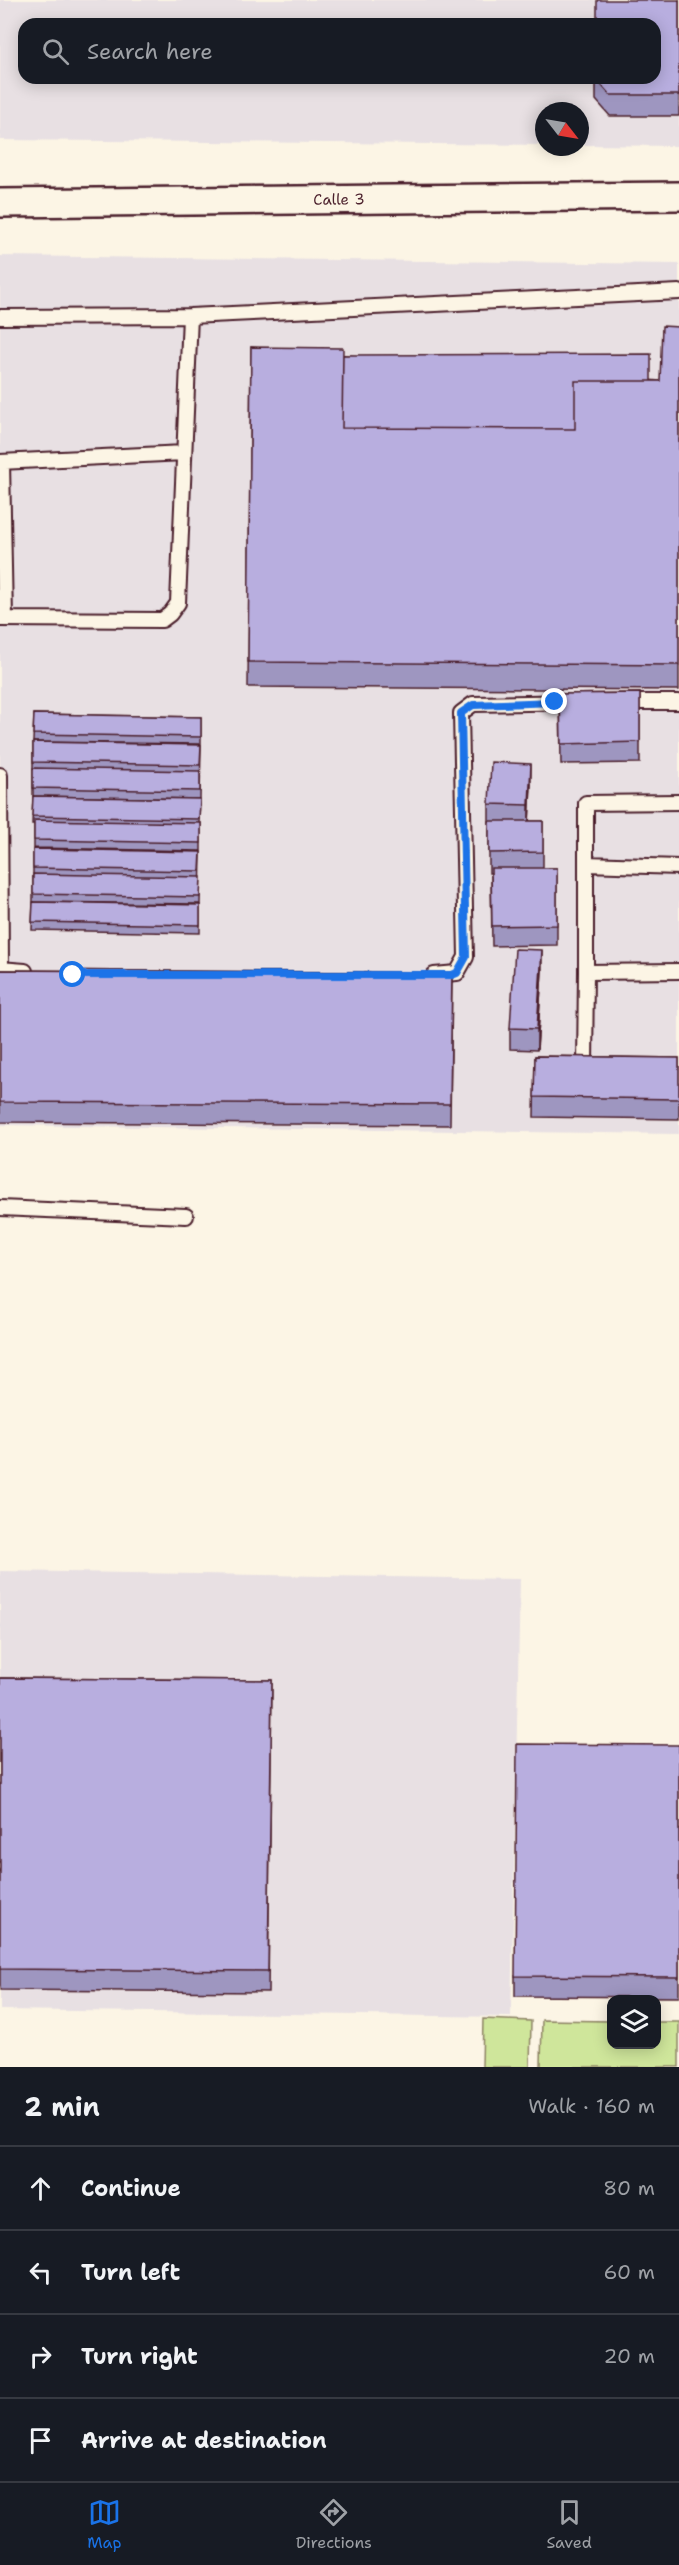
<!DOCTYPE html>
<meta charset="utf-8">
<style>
body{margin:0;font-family:"Shantell Sans",sans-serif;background:#242831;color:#f1f3f6}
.controls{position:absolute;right:18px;bottom:18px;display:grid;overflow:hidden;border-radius:12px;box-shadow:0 3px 15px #0003}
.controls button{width:54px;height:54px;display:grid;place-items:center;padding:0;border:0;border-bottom:2px solid #363941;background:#171b24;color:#f1f3f6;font:30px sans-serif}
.compass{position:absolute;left:535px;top:102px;width:54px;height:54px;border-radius:50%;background:#171b24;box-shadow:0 3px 15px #0003;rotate:121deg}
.stop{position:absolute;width:18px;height:18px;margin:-14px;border:4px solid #1a73e8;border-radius:50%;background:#fff}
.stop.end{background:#1a73e8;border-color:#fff;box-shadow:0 2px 6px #0008}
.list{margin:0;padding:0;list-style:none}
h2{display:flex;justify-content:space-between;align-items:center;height:78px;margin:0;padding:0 24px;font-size:26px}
h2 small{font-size:20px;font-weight:400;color:#9ea1a6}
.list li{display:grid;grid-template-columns:39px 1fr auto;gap:18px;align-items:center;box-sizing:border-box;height:84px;padding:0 24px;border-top:2px solid #363941}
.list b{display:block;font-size:22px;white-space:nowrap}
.list em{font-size:20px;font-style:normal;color:#9ea1a6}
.icon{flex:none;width:33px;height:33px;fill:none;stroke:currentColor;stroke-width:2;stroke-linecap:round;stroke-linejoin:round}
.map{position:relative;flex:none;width:679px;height:2067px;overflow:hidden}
.search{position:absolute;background:#171b24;box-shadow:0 3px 15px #0003;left:18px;right:18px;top:18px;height:66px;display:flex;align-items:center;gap:15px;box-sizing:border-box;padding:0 21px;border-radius:18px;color:#9ea1a6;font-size:22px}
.sheet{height:414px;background:#171b24}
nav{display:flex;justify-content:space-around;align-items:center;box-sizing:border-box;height:84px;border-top:2px solid #363941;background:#171b24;font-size:16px;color:#9ea1a6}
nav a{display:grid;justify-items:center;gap:3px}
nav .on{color:#1a73e8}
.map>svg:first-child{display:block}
</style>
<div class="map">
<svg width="679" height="2067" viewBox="0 0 679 2067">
<rect width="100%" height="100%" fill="#fcf5e5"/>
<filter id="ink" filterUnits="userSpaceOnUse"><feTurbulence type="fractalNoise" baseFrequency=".0167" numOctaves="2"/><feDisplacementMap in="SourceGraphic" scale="12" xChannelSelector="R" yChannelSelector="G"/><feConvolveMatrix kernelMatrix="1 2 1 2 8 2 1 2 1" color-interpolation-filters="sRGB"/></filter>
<g filter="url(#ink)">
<path fill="#e8e0e3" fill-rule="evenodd" d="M0,0H679V146L580,145V111H544V145L0,140ZM24,24H655V78H24Z
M0,256L679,264V1134L0,1125Z
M0,1571L520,1579L511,2017L0,2010Z"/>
<path fill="#cfe69b" stroke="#8c8263" stroke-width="1.5" d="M483,2019L531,2021L530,2067H482Z
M542,2020L611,2021L612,2044H656L657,2022H679V2067H541Z"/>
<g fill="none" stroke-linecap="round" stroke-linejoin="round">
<defs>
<path id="service" d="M0,317L190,316L679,292
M0,462L184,453
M2,462L5,619
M0,619L162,620L170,614L178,603L190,316
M622,702H679
M0,775L1,969
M679,802L586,803V972L679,971
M586,864L679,867
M0,969L25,971
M586,972L585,1066H593
M434,975L457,973L466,957L461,713L473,704L579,702
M0,1208L186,1216"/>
<g id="minor">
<path id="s1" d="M0,203L679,196"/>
</g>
</defs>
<use href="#service" stroke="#4a1f2b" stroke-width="18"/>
<use href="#minor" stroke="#4a1f2b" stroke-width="32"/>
<use href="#service" stroke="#fcf5e5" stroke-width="14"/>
<use href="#minor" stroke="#fcf5e5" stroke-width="27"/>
</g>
<path fill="#9e96c0" stroke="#4a1f2b" stroke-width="1.5" d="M679,0V116H610L596,100V78Z
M679,327V690L248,687L251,347L660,381Z
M640,693V763L561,764L560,694Z
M34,714L201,717V744L33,742Z
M33,742L201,745L200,799L33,796Z
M531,784L529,821H543V868H557V945L492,946L491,873H489V804Z
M33,796L200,799L199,823H201V851L34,848V824H32Z
M33,849L201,852L200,904L33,902Z
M33,902L200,905V933L32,930Z
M0,970L452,973L450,1125L0,1122Z
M542,970L537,1050L510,1049V1028Z
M535,1056L679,1058V1119L534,1117Z
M0,1678L272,1680L268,1992L0,1990Z
M679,1745V1997L515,1996V1976Z"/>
<path fill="#817a9c" stroke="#4a1f2b" stroke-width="1.5" d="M531,764V784L529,826V805Z
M542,950V970L537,1050V1029Z"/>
<path fill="#b8aedf" stroke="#4a1f2b" stroke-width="1.5" d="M597,0H679V95H610L596,79V78H655V24H597Z
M662,326L679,327V665L248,662L251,347L343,348L342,428L575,429V381H660Z
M651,354V381H575V429L342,428L343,355Z
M640,693V742L561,744L560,694Z
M34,714L201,717V737L33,734Z
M33,742L201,745L200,765L33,762Z
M491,762L531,764L529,805L489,804Z
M33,768L200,771V791L33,788Z
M33,796L200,799L199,819L32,816Z
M34,820L201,823V843L34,840Z
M489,821H543V852L489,853Z
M33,849L201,852L200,871L33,868Z
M491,868H557V925L492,926Z
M33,874L201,877L200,897L33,894Z
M33,902L200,905V925L32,922Z
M515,949L542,950L537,1029L510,1028Z
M0,970L452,973L450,1104L0,1102Z
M535,1056L679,1058V1099L534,1097Z
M0,1678L272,1680L268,1971L0,1969Z
M517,1744L679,1745V1977L515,1976Z"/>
</g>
<g fill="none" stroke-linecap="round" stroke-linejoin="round" filter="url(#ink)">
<path stroke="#1a73e8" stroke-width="8" d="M73,975H452L457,973L466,957L461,713L473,705L555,702"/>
</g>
<g text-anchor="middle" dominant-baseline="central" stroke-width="4.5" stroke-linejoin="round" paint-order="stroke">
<g font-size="15" fill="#4a1f2b" stroke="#fcf5e5">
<text stroke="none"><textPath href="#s1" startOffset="339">Calle 3</textPath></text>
</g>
</g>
</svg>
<div class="controls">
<button><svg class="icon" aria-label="layers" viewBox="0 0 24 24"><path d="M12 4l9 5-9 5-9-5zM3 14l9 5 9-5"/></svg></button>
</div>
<svg class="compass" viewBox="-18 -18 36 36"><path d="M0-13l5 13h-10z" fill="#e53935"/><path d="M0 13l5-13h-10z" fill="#9ea1a6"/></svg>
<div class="stop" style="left:73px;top:975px"></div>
<div class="stop end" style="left:555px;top:702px"></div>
<div class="search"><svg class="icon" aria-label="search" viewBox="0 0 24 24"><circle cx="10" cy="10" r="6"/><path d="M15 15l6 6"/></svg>Search here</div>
</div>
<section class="sheet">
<h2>2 min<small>Walk · 160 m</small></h2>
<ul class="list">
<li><svg class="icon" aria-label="ahead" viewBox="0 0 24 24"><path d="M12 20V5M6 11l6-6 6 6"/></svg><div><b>Continue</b></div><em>80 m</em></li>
<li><svg class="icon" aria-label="left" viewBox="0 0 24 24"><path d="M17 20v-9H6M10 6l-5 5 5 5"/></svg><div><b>Turn left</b></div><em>60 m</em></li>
<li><svg class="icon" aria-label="right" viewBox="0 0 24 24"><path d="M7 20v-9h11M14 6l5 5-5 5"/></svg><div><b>Turn right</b></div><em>20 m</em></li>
<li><svg class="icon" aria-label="arrive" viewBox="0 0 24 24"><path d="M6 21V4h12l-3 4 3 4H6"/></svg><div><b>Arrive at destination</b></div></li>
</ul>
</section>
<nav>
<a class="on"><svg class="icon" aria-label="map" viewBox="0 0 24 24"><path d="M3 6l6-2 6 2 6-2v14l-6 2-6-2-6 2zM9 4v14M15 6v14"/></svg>Map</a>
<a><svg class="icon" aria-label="directions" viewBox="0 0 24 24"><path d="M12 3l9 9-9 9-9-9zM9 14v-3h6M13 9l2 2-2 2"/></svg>Directions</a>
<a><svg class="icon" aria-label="saved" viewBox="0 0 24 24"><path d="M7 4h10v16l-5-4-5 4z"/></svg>Saved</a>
</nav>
